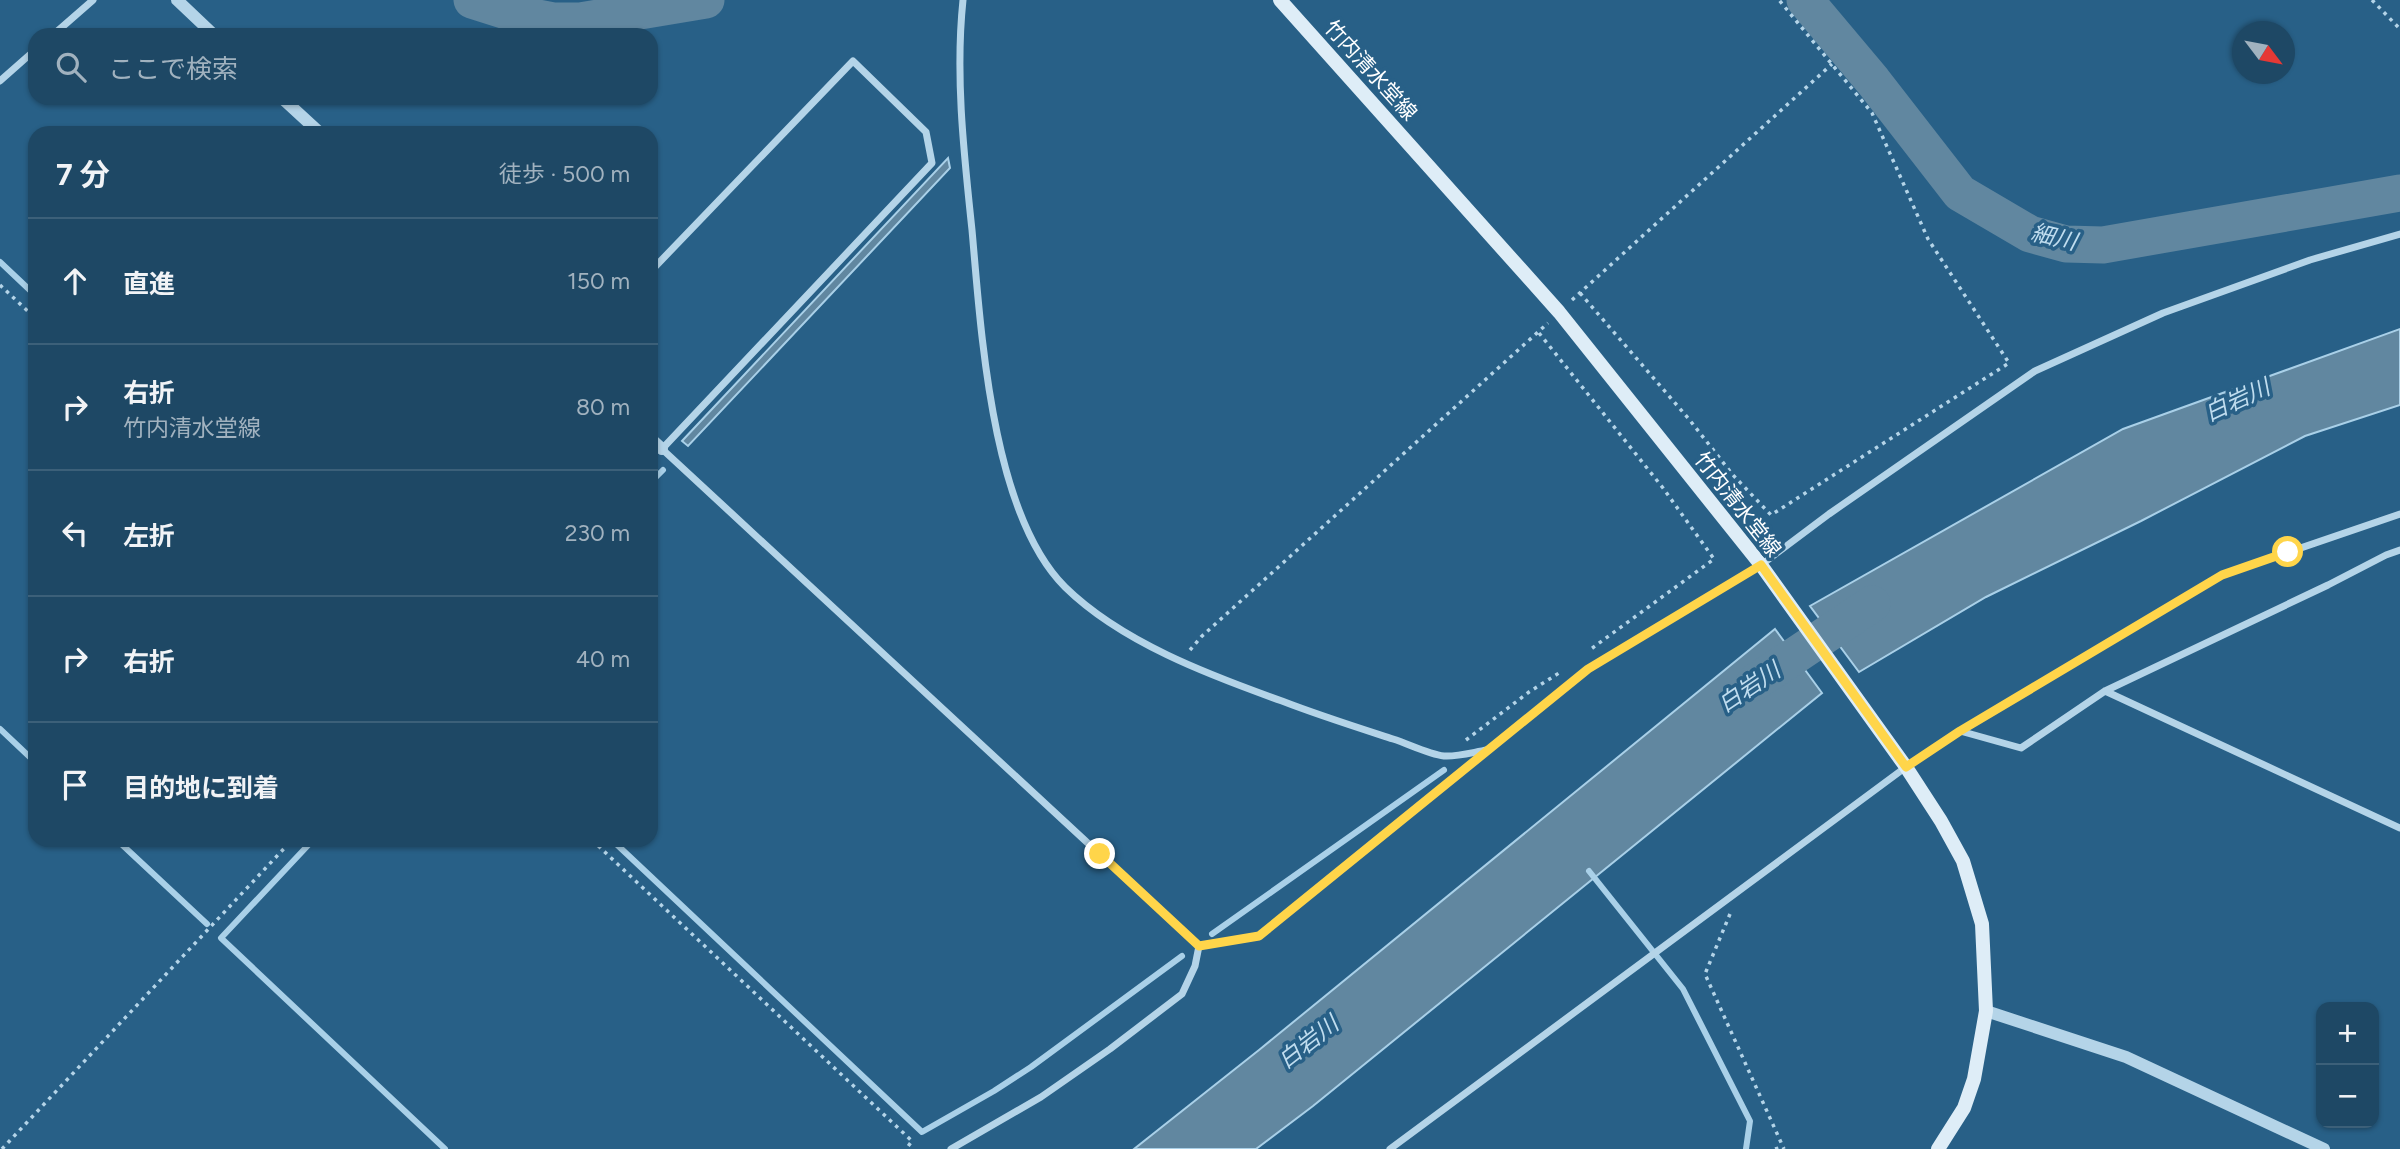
<!DOCTYPE html>
<html lang="ja">
<meta charset="utf-8">
<style>
body{margin:0;font-family:Figtree,"Noto Sans JP",sans-serif;background:#2b526e;color:#f1f3f6}
.controls{position:absolute;right:21px;bottom:21px;display:grid;overflow:hidden;border-radius:14px;box-shadow:0 2px 5px #0004}
.controls button{width:63px;height:63px;display:grid;place-items:center;padding:0;border:0;border-bottom:2px solid #3c6079;background:#1e4865;color:#f1f3f6;font:35px sans-serif}
.compass{position:absolute;left:2232px;top:21px;width:63px;height:63px;border-radius:50%;background:#1e4865;box-shadow:0 2px 5px #0004;rotate:122deg}
.stop{position:absolute;width:21px;height:21px;margin:-16px;border:5px solid #ffd54a;border-radius:50%;background:#fff}
.stop.end{background:#ffd54a;border-color:#fff;box-shadow:0 2px 7px #0008}
.list{margin:0;padding:0;list-style:none}
h2{display:flex;justify-content:space-between;align-items:center;height:91px;margin:0;padding:0 28px;font-size:30px}
h2 small{font-size:23px;font-weight:400;color:#a1b2bf}
.list li{display:grid;grid-template-columns:46px 1fr auto;gap:21px;align-items:center;box-sizing:border-box;height:126px;padding:0 28px;border-top:2px solid #3c6079}
.list b{display:block;font-size:26px;white-space:nowrap}
.list p{margin:0;font-size:23px;white-space:nowrap;color:#a1b2bf}
.list em{font-size:23px;font-style:normal;color:#a1b2bf}
.icon{flex:none;width:38px;height:38px;fill:none;stroke:currentColor;stroke-width:2;stroke-linecap:round;stroke-linejoin:round}
.map{position:relative;flex:none;width:2400px;height:1149px;overflow:hidden}
.search{position:absolute;background:#1e4865;box-shadow:0 2px 5px #0004;left:28px;top:28px;width:630px;height:77px;display:flex;align-items:center;gap:18px;box-sizing:border-box;padding:0 24px;border-radius:21px;color:#a1b2bf;font-size:26px}
.panel{position:absolute;background:#1e4865;box-shadow:0 2px 5px #0004;left:28px;top:126px;width:630px;height:721px;border-radius:21px}
.map>svg:first-child{display:block}
</style>
<div class="map">
<svg width="2400" height="1149" viewBox="0 0 2400 1149">
<rect width="100%" height="100%" fill="#286087"/>
<path fill="#6187a0" stroke="#a9d0e8" stroke-width="2" d="M948,158L950,168L688,446L682,441Z
M2400,329V405L2305,436L2141,521L1986,597L1859,672L1810,606L2123,429Z
M1775,629L1822,693L1313,1106L1256,1149H1134L1259,1050Z"/>
<g fill="none" stroke-linecap="round" stroke-linejoin="round">
<path stroke="#a9d0e8" stroke-width="6" d="M0,262L35,295
M651,482L663,470
M0,729L35,762
M117,840L207,924
M313,840L221,938L445,1149
M612,840L922,1132L994,1091L1031,1067L1182,956
M1589,871L1683,989L1750,1121L1746,1149
M1212,934L1444,770"/>
<path stroke="#6187a0" stroke-width="37" d="M472,0L513,13L553,21H580L706,0
M1805,0L1873,81L1960,193L2030,234L2066,244L2103,245L2400,193
M1754,683L1872,604"/>
<path stroke="#b4d4e8" stroke-width="3.5" stroke-dasharray="3.5 5" stroke-linecap="butt" d="M2372,0L2400,29
M0,285L35,318
M1580,293L1688,418L1733,475L1771,515L2009,363L1928,239L1872,113L1779,0
M1572,300L1832,64
M1539,333L1663,488L1714,559L1591,649
M1190,650L1201,637L1548,323
M1466,740L1529,692L1559,673
M592,840L912,1141L906,1149
M1730,914L1705,974L1784,1149
M2,1149L292,840
M1775,1149L1783,1147"/>
<path stroke="#b4d4e8" stroke-width="7" d="M963,0C955,76 964,154 972,230C981,330 991,513 1065,587C1121,642 1209,675 1282,701C1318,715 1356,727 1393,739C1409,744 1428,754 1444,756C1457,757 1474,752 1487,750
M53,35L93,0
M0,81L35,50
M651,271L853,61L926,132L932,163L662,449L1199,946
M2105,691L2400,828
M1960,731L2222,575L2400,514
M1199,946L1259,936L1588,669L1761,565L1829,514L2035,371L2163,313L2310,260L2400,234
M951,1149L1041,1097L1110,1049L1182,994L1195,966L1199,946
M1390,1149L1906,767L1960,731L2021,748L2105,691L2328,585L2386,555L2400,550"/>
<path stroke="#b4d4e8" stroke-width="12" d="M177,0L214,35
M282,98L320,133
M651,439L662,449
M1986,1011L2126,1057L2324,1149"/>
<path stroke="#deedf7" stroke-width="14" d="M1280,0L1559,312L1761,565L1906,767L1941,821L1963,861L1982,924L1986,1011L1974,1079L1964,1108L1938,1149"/>
</g>
<g fill="none" stroke-linecap="round" stroke-linejoin="round">
<path stroke="#ffd54a" stroke-width="9" d="M1100,854L1199,946L1259,936L1588,669L1761,565L1906,767L1960,731L2222,575L2288,552"/>
</g>
<g text-anchor="middle" dominant-baseline="central" stroke-width="7" stroke-linejoin="round" paint-order="stroke">
<g font-size="21" fill="#fff" stroke="#286087">
<text transform="translate(1371 70) rotate(48)">竹内清水堂線</text>
<text transform="translate(1738 504) rotate(52)">竹内清水堂線</text>
</g>
<g font-size="23" font-style="italic" fill="#c0ddef" stroke="#286087">
<text transform="translate(2054 237) rotate(13)">細川</text>
<text transform="translate(2237 400) rotate(-25)">白岩川</text>
<text transform="translate(1749 687) rotate(-34)">白岩川</text>
<text transform="translate(1308 1042) rotate(-38)">白岩川</text>
</g>
</g>
</svg>
<div class="controls">
<button>+</button>
<button>−</button>
</div>
<svg class="compass" viewBox="-18 -18 36 36"><path d="M0-13l5 13h-10z" fill="#e53935"/><path d="M0 13l5-13h-10z" fill="#a1b2bf"/></svg>
<div class="stop" style="left:2288px;top:552px"></div>
<div class="stop end" style="left:1100px;top:854px"></div>
<div class="search"><svg class="icon" aria-label="search" viewBox="0 0 24 24"><circle cx="10" cy="10" r="6"/><path d="M15 15l6 6"/></svg>ここで検索</div>
<section class="panel">
<h2>7 分<small>徒歩 · 500 m</small></h2>
<ul class="list">
<li><svg class="icon" aria-label="ahead" viewBox="0 0 24 24"><path d="M12 20V5M6 11l6-6 6 6"/></svg><div><b>直進</b></div><em>150 m</em></li>
<li><svg class="icon" aria-label="right" viewBox="0 0 24 24"><path d="M7 20v-9h11M14 6l5 5-5 5"/></svg><div><b>右折</b><p>竹内清水堂線</p></div><em>80 m</em></li>
<li><svg class="icon" aria-label="left" viewBox="0 0 24 24"><path d="M17 20v-9H6M10 6l-5 5 5 5"/></svg><div><b>左折</b></div><em>230 m</em></li>
<li><svg class="icon" aria-label="right" viewBox="0 0 24 24"><path d="M7 20v-9h11M14 6l5 5-5 5"/></svg><div><b>右折</b></div><em>40 m</em></li>
<li><svg class="icon" aria-label="arrive" viewBox="0 0 24 24"><path d="M6 21V4h12l-3 4 3 4H6"/></svg><div><b>目的地に到着</b></div></li>
</ul>
</section>
</div>
